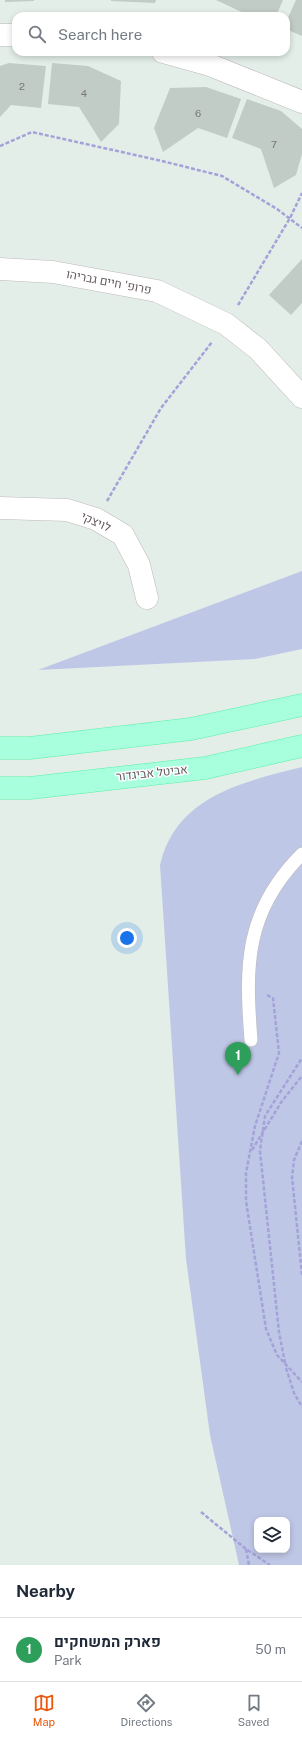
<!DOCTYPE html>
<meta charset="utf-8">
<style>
body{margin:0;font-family:"Public Sans",Heebo,sans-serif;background:#f2f2f3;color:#1f2937}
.controls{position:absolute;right:12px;bottom:12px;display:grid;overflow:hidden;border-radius:8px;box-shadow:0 2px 6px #0003}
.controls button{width:36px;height:36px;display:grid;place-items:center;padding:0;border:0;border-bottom:1px solid #e0e1e3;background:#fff;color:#1f2937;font:20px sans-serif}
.you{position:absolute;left:127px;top:938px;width:14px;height:14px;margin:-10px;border:3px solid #fff;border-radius:50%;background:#1a73e8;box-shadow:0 0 0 6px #1a73e833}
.badge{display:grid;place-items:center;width:26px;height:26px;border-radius:50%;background:#ea580c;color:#fff;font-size:13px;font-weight:700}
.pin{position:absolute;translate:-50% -33px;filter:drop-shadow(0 1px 2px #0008)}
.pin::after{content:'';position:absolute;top:21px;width:14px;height:12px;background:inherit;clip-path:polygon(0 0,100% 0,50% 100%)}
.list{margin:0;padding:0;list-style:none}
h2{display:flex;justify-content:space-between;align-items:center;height:52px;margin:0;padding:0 16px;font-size:17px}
h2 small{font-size:13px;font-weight:400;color:#747a83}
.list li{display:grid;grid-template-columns:26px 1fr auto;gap:12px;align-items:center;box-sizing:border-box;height:64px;padding:0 16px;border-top:1px solid #e0e1e3}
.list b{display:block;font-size:15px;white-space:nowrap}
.list p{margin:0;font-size:13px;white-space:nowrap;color:#747a83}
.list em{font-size:13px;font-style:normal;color:#747a83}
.icon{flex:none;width:22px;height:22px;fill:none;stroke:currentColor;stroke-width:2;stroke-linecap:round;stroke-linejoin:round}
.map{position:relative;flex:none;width:302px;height:1565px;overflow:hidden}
.search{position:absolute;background:#fff;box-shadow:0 2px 6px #0003;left:12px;right:12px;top:12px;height:44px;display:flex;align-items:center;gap:10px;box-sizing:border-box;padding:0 14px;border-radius:12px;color:#747a83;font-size:15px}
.sheet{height:116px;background:#fff}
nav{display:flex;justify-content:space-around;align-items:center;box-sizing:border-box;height:56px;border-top:1px solid #e0e1e3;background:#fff;font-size:11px;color:#747a83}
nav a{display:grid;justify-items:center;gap:2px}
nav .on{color:#ea580c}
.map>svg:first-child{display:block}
</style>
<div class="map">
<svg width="302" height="1565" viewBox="0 0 302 1565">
<rect width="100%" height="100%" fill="#e3eee9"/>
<path fill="#bfc7e6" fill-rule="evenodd" d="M302,571V649L255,659L38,670Z
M302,767V1565H239L210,1435L186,1259L160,865C176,796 243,782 302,767ZM257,1520H287V1550H257Z"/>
<path fill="#c1ccc6" d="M5,0H34V1L5,2Z
M111,0H156L155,3L111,1Z
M216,0H283L276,16H250Z
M296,0H302V36L286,29V22Z
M9,63L46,66L41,108L11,105L0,117V66Z
M52,63L88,66L121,81L119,124L101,142L79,107L48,104Z
M206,87L241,99L227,138L198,128L163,152L154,128L170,88Z
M247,99L281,111L302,129V154L296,175L274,188L261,149L232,138Z
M302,259V303L291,315L269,295Z"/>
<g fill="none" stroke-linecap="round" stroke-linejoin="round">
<defs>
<path id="service" d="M251,1040C245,965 245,911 302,854"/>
<path id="minor" d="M0,35H16
M163,52L210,65L302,102
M0,269L53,272L157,291L226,324L258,349L302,397
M0,508L67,510L96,519L123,535L139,565L147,598"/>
<path id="primary" d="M0,748H30L191,729L302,705
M0,788H30L205,768L302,746"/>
</defs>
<use href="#service" stroke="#bfb8bc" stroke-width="14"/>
<use href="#minor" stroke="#bfb8bc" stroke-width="23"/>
<use href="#primary" stroke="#58f2a5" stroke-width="23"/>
<path stroke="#a4a2d8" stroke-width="2.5" stroke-dasharray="4 2" stroke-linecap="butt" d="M0,146L32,132L162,161L222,176L277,209L302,228
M238,305L290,218L302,193
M107,501L161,408L212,342
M267,995L273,998L279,1053L255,1126L246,1173V1201L266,1329L277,1355L302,1382
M302,1141L294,1160L292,1177L302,1275
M252,1150L282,1101L302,1076
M285,1363L279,1332L260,1151L265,1116L302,1058
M286,1368L294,1393L302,1407
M201,1512L246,1549L270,1565
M246,1549L249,1565"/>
<use href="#service" stroke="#fff" stroke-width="13"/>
<use href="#minor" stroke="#fff" stroke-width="22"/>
<use href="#primary" stroke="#a7ffde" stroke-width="22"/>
</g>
<g text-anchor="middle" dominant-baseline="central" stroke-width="3" stroke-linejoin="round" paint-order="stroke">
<g font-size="10" fill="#7b777a">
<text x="22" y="86">2</text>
<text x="84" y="93">4</text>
<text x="198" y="113">6</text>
<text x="274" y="144">7</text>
</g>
<g font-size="12" fill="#645b61" stroke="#fff">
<text transform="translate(109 282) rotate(11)">פרופ' חיים גבריהו</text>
<text transform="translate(96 522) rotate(24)">לויצקי</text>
<text transform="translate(152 773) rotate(-6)">אביטל אביגדור</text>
</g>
</g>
</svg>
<div class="controls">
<button><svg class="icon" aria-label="layers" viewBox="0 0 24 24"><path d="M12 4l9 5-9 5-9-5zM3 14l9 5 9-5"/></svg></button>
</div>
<div class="you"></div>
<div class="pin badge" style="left:238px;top:1075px;background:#2e9e5b">1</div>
<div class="search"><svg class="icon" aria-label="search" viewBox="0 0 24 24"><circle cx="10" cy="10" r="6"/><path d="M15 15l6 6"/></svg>Search here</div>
</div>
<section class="sheet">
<h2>Nearby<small></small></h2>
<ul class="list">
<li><span class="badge" style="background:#2e9e5b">1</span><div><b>פארק המשחקים</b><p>Park</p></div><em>50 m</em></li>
</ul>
</section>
<nav>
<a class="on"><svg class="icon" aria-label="map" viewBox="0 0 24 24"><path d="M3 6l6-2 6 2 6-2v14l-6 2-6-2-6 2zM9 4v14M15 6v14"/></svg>Map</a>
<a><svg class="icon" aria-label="directions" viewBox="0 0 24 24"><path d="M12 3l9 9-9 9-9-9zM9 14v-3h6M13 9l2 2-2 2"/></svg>Directions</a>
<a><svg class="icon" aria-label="saved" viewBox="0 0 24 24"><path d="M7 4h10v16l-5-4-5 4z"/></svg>Saved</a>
</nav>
